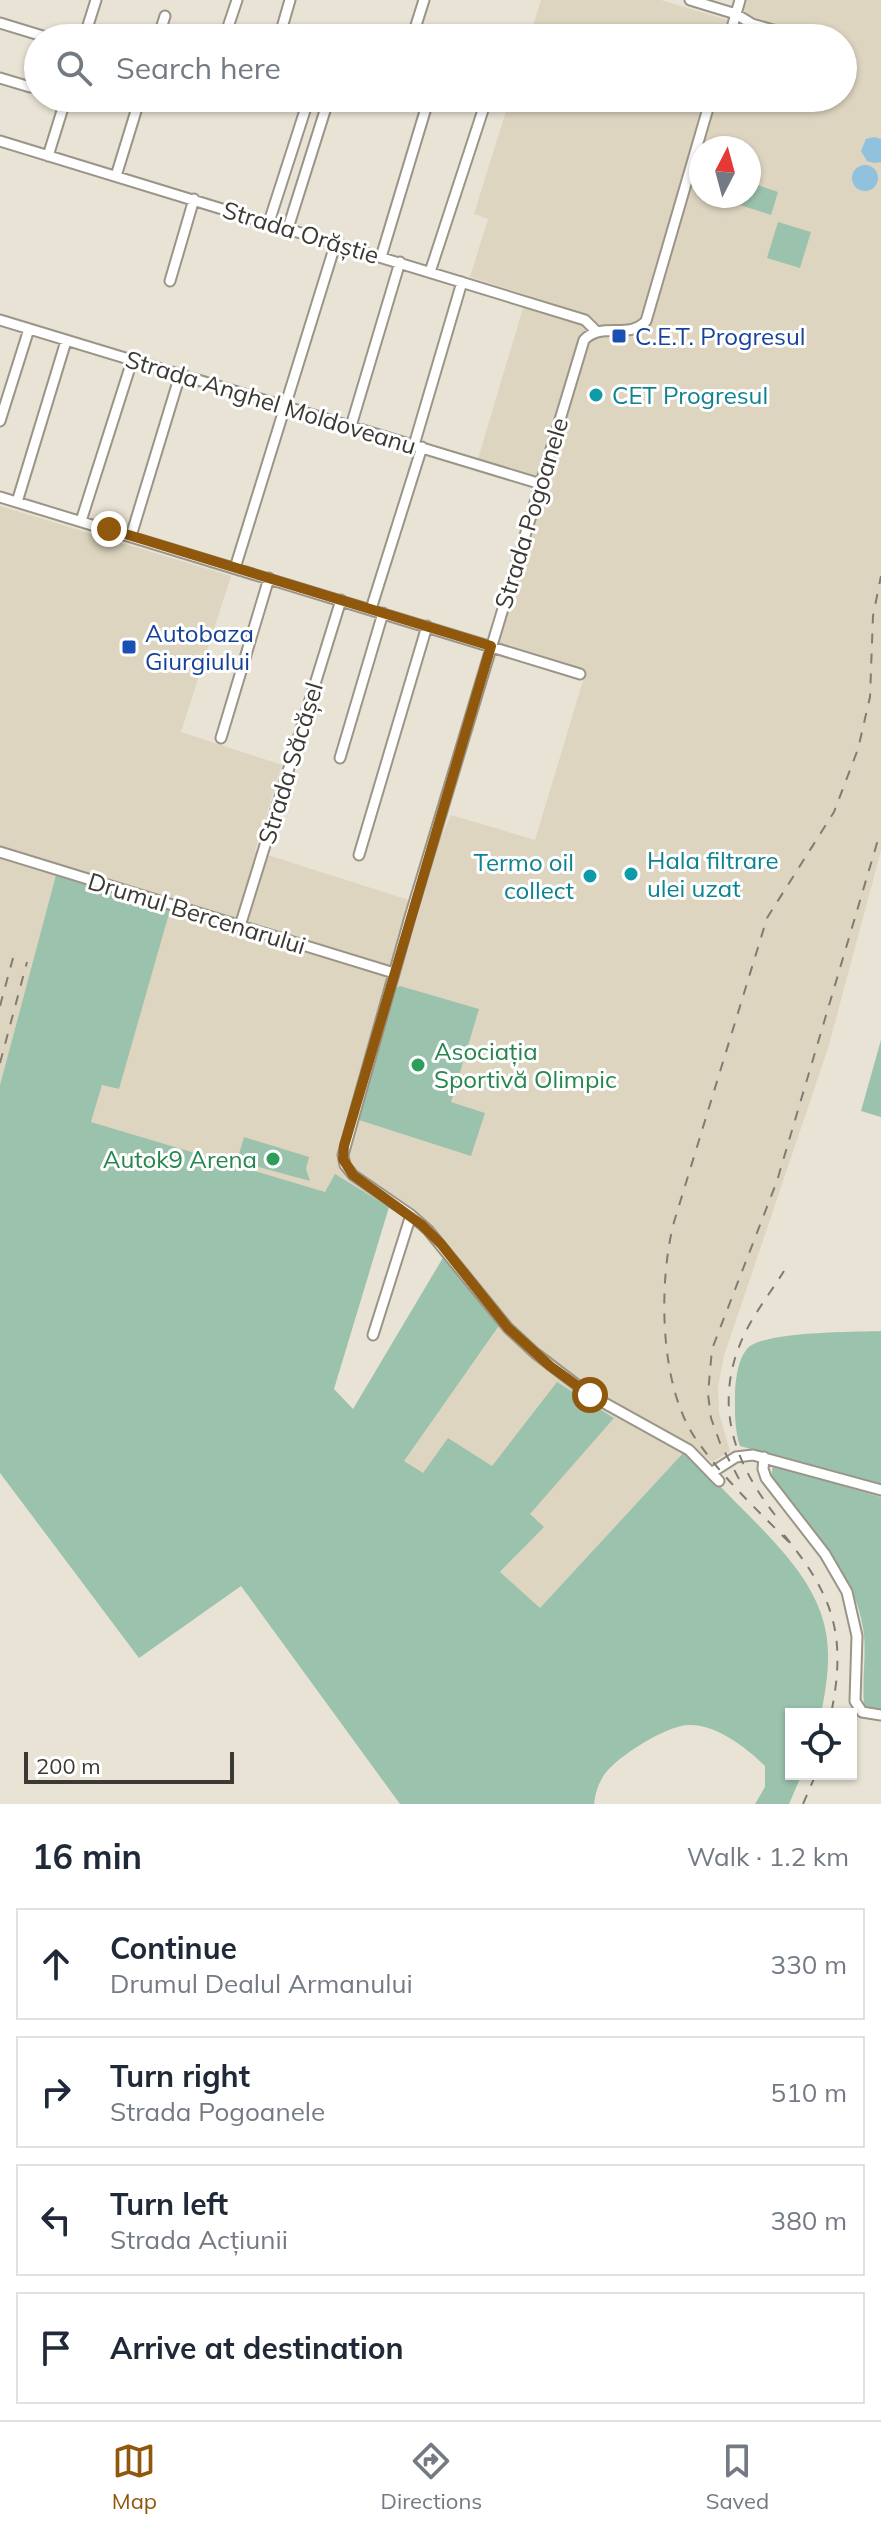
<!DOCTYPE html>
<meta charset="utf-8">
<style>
body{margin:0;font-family:Mulish,sans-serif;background:#f6f6f7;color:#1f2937}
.controls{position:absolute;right:24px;bottom:24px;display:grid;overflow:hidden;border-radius:0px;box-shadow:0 2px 6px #0004}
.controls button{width:72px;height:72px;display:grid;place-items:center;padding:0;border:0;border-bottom:2px solid #e0e1e3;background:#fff;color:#1f2937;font:40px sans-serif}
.compass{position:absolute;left:689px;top:136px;width:72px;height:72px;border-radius:50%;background:#fff;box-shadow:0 2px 6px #0004;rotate:6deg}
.scale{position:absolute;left:24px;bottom:20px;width:210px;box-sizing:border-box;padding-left:8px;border:4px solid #3b3933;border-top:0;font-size:22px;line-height:28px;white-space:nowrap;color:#3b3933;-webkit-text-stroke:6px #fff;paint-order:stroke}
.stop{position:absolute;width:24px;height:24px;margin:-18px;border:6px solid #8f580d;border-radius:50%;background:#fff}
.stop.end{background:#8f580d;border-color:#fff;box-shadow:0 2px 8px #0008}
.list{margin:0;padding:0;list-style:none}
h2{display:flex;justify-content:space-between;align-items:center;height:104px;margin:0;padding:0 32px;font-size:34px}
h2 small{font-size:26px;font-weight:400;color:#747a83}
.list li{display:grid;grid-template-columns:52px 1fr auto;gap:24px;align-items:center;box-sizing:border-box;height:112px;margin:0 16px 16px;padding:0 16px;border:2px solid #e0e1e3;border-radius:0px}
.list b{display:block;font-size:30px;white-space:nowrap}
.list p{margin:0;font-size:26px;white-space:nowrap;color:#747a83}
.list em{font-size:26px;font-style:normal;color:#747a83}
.icon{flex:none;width:44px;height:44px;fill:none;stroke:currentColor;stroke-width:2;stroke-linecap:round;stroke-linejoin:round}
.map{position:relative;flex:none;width:881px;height:1804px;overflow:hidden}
.search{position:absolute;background:#fff;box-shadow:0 2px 6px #0004;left:24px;right:24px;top:24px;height:88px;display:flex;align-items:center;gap:20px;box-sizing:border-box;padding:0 28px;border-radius:44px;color:#747a83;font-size:30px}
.sheet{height:616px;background:#fff}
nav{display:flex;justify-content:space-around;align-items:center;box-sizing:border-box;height:112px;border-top:2px solid #e0e1e3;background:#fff;font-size:22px;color:#747a83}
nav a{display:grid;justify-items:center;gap:4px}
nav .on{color:#8f580d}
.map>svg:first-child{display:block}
</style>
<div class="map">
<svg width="881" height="1804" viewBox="0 0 881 1804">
<rect width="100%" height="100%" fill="#e8e3d4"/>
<path fill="#ded5c0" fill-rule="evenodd" d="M541,0H661L738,23L746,0H881V851L828,1048L724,1356L718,1386L719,1413L730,1451L712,1462L690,1445L539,1609L500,1573L543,1527L529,1515L614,1417L557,1383L492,1466L422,1474L403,1461L501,1324L450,1266L441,1251L415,1225L402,1214L335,1175L325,1193L91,1122L102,1085L118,1089L56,876L0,1085V506L231,576L181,732L282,765L255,851L412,901L451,815L535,840L585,674L495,644L545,484L477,462L527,295L470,277L488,219L474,214L510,98H843V38H529ZM701,148H749V196H701Z"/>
<path fill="#9bc2ad" d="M749,182L778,192L771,215L740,205L742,196H749Z
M778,222L811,232L800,268L767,258Z
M56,875L170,910L119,1089L102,1085L91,1122L325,1192L335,1174L389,1207L334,1389L353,1409L444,1256L501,1323L404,1461L423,1473L448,1438L492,1466L557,1382L614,1418L530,1514L544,1527L500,1572L540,1608L683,1453L714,1484H718C757,1526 817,1574 826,1633C831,1660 826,1688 821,1714H791V1774H802L789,1804H755L765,1787V1766C747,1748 716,1724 689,1725C667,1725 616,1757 604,1775C598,1784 595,1794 594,1804H400L241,1586L139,1658L0,1473V1085Z
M400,986L479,1009L451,1102L485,1113L471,1156L359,1120L393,990Z
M881,1040V1117L861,1111Z
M244,1137L309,1157L306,1169L310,1181L237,1161Z
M881,1331V1485L740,1446C734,1428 735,1409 735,1391C736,1378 738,1359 747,1349C762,1331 855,1332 881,1331Z
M773,1466L881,1497V1712L867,1708L864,1704C862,1681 866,1658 864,1635C858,1575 811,1531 776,1486L771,1476Z"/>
<path fill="#90c1dd" d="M874,137L881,139V162L874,163L867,161L861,151L866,139Z
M852 178a13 13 0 1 1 26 0a13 13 0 1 1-26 0Z"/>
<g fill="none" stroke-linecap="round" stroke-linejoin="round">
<defs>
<path id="minor" d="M690,0L736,14L752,24L801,38
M0,23L46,37
M226,33L237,0
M84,38L96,0
M158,38L165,16
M279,38L290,0
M412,38L424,0
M729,38L740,0
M0,78L30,87
M711,98L646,321C629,340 602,321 584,340L410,917L343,1155L345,1165L353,1175L411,1215L428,1230L508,1328L535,1353L590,1395L689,1450L719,1481
M0,141L585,320L596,331
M48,156L66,98
M116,176L140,98
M269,222L309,98
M288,228L329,98
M381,257L429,98
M430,272L484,107
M170,281L194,199
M0,320L541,484
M0,421L29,329
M351,426L400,262
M414,445L462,282
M0,497L580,674
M17,502L66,341
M81,521L132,361
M131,536L180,375
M235,568L336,242
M371,609L422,447
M221,738L269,578
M340,758L383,613
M0,852L394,973
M359,855L427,626
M240,926L341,600
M373,1335L411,1215
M764,1457L763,1469L766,1478L825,1554L847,1592L857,1636L855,1701L862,1712L881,1715
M711,1473L736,1457L753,1455L881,1490"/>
</defs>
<use href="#minor" stroke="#9a9588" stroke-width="13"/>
<use href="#minor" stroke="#fff" stroke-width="9"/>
<path stroke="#807c73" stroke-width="2" stroke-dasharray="10 10" stroke-linecap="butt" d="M0,1006L13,958
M0,1063L27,962
M739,1479L720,1443L711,1418L708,1394L712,1349L777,1181L880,833
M775,1515C732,1460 713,1401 744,1335C755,1312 771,1292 784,1271
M784,1535C834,1596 847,1636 831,1714
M789,1542C757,1510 724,1479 698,1442C659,1390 658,1283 674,1222L767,918L834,812L858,749L870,697L873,616L881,576
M803,1804L816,1774"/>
</g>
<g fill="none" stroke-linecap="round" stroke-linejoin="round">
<path stroke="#8f580d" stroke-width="10" d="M109,529L491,646L344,1146L343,1159L353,1175L422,1225L441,1244L508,1328L550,1366L590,1395"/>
</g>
<g fill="#1a4fb4" stroke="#fff" stroke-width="3">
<rect x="611" y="328" width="16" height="16" rx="4"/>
<rect x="121" y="639" width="16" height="16" rx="4"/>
</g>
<g fill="#0f9aa8" stroke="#fff" stroke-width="3">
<circle cx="596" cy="395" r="8"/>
<circle cx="631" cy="874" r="8"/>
<circle cx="590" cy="876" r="8"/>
</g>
<g fill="#2e9e5b" stroke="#fff" stroke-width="3">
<circle cx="418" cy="1065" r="8"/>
<circle cx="273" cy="1159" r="8"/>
</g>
<g text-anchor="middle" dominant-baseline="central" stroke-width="6" stroke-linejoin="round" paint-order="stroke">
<g font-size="24" fill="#3b3933" stroke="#fff">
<text transform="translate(301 232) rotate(17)">Strada Orăștie</text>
<text transform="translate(271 402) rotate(17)">Strada Anghel Moldoveanu</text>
<text transform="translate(531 513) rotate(-73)">Strada Pogoanele</text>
<text transform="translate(290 763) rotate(-73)">Strada Săcășel</text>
<text transform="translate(197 913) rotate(17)">Drumul Bercenarului</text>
</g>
<g font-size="24" fill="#164399" stroke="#fff" text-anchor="start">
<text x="635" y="336">C.E.T. Progresul</text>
<text x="145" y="633">Autobaza<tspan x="145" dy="28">Giurgiului</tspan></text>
</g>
<g font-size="24" fill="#0d838f" stroke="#fff" text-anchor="start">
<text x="612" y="395">CET Progresul</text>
<text x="647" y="860">Hala filtrare<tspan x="647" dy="28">ulei uzat</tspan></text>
<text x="574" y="862" text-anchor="end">Termo oil<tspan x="574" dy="28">collect</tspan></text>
</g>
<g font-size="24" fill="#27864d" stroke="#fff" text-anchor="start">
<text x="434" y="1051">Asociația<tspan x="434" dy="28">Sportivă Olimpic</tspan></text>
<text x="257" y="1159" text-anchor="end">Autok9 Arena</text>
</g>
</g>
</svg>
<div class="controls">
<button><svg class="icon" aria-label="locate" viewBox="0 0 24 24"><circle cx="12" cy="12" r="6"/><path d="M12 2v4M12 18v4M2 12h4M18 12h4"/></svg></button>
</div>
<svg class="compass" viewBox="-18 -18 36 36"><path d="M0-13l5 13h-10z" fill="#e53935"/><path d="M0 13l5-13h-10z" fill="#747a83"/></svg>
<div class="scale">200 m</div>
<div class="stop" style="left:590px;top:1395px"></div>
<div class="stop end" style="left:109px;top:529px"></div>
<div class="search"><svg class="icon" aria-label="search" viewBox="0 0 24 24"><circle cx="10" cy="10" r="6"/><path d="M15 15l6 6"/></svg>Search here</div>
</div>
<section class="sheet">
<h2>16 min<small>Walk · 1.2 km</small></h2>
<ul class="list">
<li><svg class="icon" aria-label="ahead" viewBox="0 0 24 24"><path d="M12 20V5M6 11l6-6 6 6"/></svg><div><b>Continue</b><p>Drumul Dealul Armanului</p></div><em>330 m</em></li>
<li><svg class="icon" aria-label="right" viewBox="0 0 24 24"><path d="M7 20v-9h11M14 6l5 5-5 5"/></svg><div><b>Turn right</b><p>Strada Pogoanele</p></div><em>510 m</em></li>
<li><svg class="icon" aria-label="left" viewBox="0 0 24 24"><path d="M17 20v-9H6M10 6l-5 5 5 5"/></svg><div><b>Turn left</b><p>Strada Acțiunii</p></div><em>380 m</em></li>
<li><svg class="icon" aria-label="arrive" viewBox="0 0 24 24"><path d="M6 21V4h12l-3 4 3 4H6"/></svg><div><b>Arrive at destination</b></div></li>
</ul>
</section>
<nav>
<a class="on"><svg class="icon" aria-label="map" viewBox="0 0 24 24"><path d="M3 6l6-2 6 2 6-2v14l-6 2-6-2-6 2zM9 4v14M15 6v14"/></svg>Map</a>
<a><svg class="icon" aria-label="directions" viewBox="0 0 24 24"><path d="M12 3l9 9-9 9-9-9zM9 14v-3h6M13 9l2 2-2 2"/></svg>Directions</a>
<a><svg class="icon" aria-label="saved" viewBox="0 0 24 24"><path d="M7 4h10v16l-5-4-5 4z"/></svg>Saved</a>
</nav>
